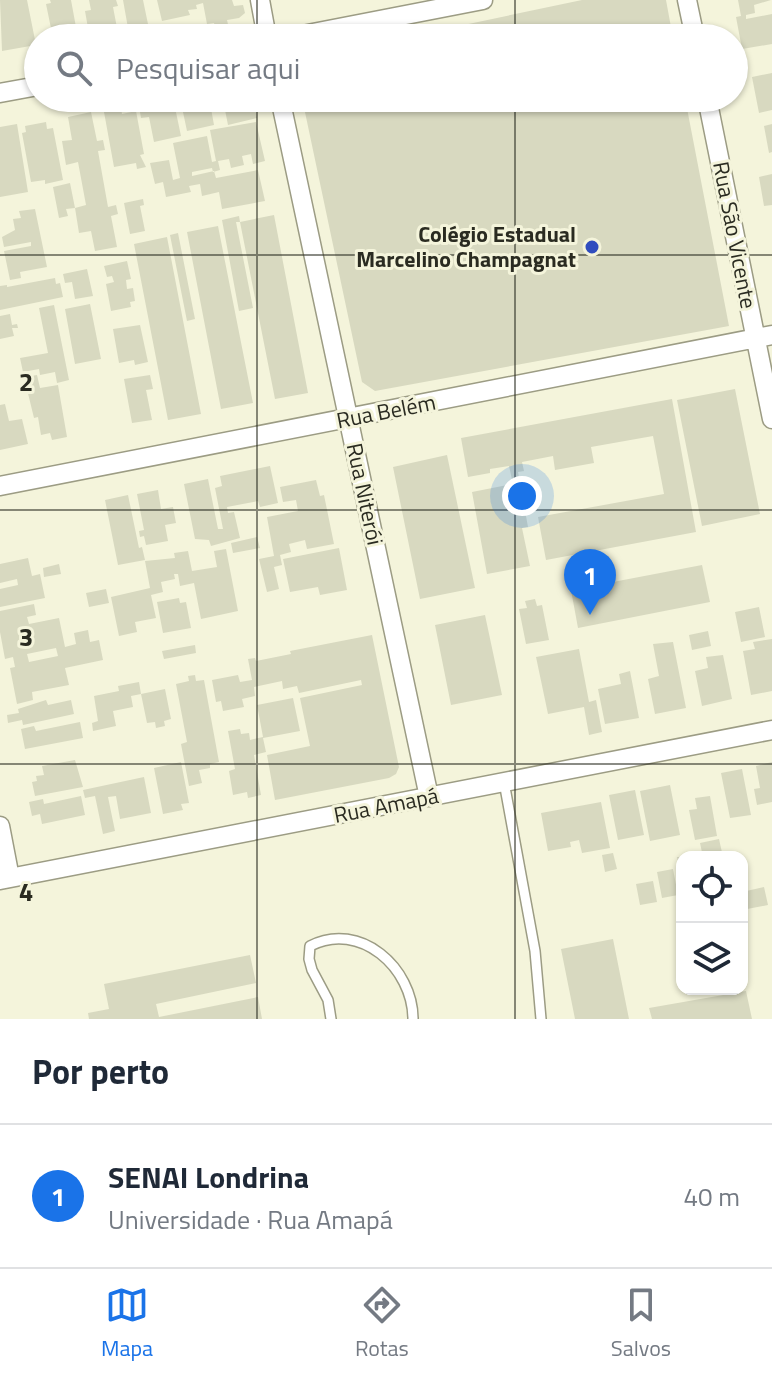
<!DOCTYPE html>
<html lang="pt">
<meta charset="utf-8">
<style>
body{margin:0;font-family:"Titillium Web",sans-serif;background:#f6f6f7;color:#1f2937}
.controls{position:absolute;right:24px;bottom:24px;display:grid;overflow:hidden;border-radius:16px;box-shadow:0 2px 6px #0004}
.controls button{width:72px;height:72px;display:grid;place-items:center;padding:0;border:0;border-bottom:2px solid #e0e1e3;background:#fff;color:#1f2937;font:40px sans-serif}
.you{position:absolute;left:522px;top:496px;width:28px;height:28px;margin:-20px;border:6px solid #fff;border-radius:50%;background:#1a73e8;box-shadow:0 0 0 12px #1a73e833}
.badge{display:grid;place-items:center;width:52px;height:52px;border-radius:50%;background:#1a73e8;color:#fff;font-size:26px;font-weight:700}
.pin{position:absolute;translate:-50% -66px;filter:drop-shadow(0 2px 4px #0008)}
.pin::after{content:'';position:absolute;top:42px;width:28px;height:24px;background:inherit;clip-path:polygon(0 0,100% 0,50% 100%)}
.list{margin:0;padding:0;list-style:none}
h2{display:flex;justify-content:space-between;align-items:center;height:104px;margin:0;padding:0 32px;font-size:34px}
h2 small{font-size:26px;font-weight:400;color:#747a83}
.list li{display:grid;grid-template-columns:52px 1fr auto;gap:24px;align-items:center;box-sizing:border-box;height:144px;padding:0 32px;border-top:2px solid #e0e1e3}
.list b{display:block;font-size:30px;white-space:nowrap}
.list p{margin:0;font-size:26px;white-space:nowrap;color:#747a83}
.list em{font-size:26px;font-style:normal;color:#747a83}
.icon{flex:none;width:44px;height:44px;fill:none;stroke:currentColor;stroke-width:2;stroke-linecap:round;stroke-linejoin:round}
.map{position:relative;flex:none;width:772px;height:1019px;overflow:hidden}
.search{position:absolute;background:#fff;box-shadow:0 2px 6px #0004;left:24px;right:24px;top:24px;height:88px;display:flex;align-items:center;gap:20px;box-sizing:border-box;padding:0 28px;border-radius:44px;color:#747a83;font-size:30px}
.sheet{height:248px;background:#fff}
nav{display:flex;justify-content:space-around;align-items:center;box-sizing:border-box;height:112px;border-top:2px solid #e0e1e3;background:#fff;font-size:22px;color:#747a83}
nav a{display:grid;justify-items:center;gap:4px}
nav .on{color:#1a73e8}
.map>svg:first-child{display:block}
</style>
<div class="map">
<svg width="772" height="1019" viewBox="0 0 772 1019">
<rect width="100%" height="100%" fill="#f4f4db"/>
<path fill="#d8d9c0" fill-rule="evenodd" d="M0,0H27L36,45L2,51Z
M50,0H71L78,38H53L46,4L51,3Z
M89,0H116L118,6L113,7L118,33L96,37L94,27L88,28L85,11L91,10Z
M123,0H143L148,24L128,28Z
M157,0H232L234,6L243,5L245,13L239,18L227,20L229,29L216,32L214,23L207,24L203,3L196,5L197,9L188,10L190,15L162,21Z
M582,0H666L673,38H402Z
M738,0H771L754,5L755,13L746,15V19L772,14V44L742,49L736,17L741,16Z
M772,73V110L759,113L752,77Z
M145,98H173L181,136L154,142L149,117L141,118L138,100Z
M180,98H253L257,118L228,125L224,105L218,106L217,102L210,103L214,125L187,131Z
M302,98H685L729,326L375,391L362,382Z
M121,108L122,114L136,111L144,154L140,155L146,167L137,169L136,163L114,167L104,112Z
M91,112L97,141L103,140L105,150L98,151L108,207L116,205L118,214L111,216L117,247L95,251L91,231L79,233L75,208L66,209L68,216L59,218L53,187L70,183L75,208L86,205L78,162L66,165L62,141L72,140L68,117Z
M46,122L47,129L53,128L63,180L45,184V180L31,182L22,133L26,132L25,126Z
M256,122L265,161L253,164L251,154L242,156L244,165L231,168L229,159L218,161L220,170L213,172L212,168L192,172V176L214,171L216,178L258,170L265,201L222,209L219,192L202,196L200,184L189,186L191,192L166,197L163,182L155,184L150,163L169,160L173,180L180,178L173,143L207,136L212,162L216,161L210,130Z
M17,124L28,192L0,197V127Z
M772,124V152L769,153L764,126Z
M772,174V205L764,206L759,177Z
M143,199L144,205L140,206L145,231L130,234L124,203Z
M35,209L47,267L20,272L21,278L10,280L4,251L31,246V242L4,247L2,237L15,230L13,219L21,218L19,211Z
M274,215L308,393L275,399L240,222Z
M239,216L240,222H236L253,308L239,311L222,220Z
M218,226L253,403L221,409L187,232Z
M178,233L195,319L187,321L170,235Z
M167,237L201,414L168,420L134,244Z
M127,261L131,279L126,280L127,289L133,288L135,301L130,302L131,307L111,311L106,284L114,282L112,276L107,277L104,266Z
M87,269L93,296L75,299L72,282L65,283L63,274Z
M55,278L56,284L60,283L63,297L0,310V286L7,285V287Z
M90,304L101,359L75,364L65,309Z
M54,305L69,380L57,383L55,372L40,375L39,369L23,372L20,358L48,353L39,308Z
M10,314L12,325L17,324L18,328H12L14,336L0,339V316Z
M140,325L148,362L135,365L134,360L119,363L113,329Z
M37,375L40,388L58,385L67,437L52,440L50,433L41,435L38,417L34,418L24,377Z
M150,375L153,389L146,390L152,420L132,423L124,379Z
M735,389L760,514L702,526L677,400Z
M672,399L696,532L546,560L538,517L664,494L653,436L591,447L594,463L555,470L553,456L522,462L524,471L518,472L528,527L522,528L530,566L487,574L472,492L513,484L509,466L490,469V473L468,477L461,438Z
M5,404L9,421L22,419L28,444L0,450V405Z
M447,455L475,588L420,599L393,467Z
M270,466L278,503L260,507L258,501L227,507L228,513L234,512L240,538L211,546L209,540L195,539L184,484L208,479L218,529H223L215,488L222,486L220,476Z
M316,480L320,496L324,495L334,544L307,549L305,540L289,544L291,552L280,555L282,565L274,567L279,589L267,592L259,559L274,556L267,517L298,511L296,500L283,502L280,487Z
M158,490L161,509L173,507L176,523L165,525L168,541L146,545L144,536L140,537L139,531L144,530L137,494Z
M128,495L139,548L142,547L145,560L118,565L105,500Z
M257,537L260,548L233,553L231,543Z
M339,548L347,590L320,595L318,587L290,592L283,559Z
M226,549L238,611L201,619L194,583L180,586L178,574H174L175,579L161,582L163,592L151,595L156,618L135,622L137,632L119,636L111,597L150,588L145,561L175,558L174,553L188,551L192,571L217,567L214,551Z
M28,558L32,576L40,574L45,598L0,607V589L18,585L17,579L0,583V564Z
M59,564L61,574L44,577L43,568Z
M702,565L710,602L578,628L571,590Z
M106,589L109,603L89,607L86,593Z
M179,598L180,603L186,602L191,628L163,633L157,602Z
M535,599L537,606L542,605L549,640L526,644L519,609L527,608L525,601Z
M34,604L36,615L27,617L29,624L59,618L65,647L76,644L74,633L88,630L90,642L99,640L103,660L65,668L69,685L32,692L33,700L17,704L10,668L15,667L13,657L5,659L0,632V611ZM56,648L58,656L29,662L27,654Z
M759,607L765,637L741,642L735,612Z
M485,615L502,695L451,705L435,625Z
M708,631L711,646L692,650L689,635Z
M372,635L399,767L396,774L389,778L275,800L267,755L310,746L300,698L362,685L361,680L299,693L297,686L283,689L282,681L254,687L255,696L242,699L244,707L223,711L221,701L216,702L212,680L238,675L240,682L252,680L248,659L255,658L256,661L291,654L290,651Z
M772,639V691L751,695L743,651L755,649L753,642Z
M673,642L686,708L655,714L648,679L659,676L653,644Z
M195,645L196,653L164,659L162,651Z
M579,649L589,702L596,700L602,732L589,735L584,707L548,714L536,657Z
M723,655L732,699L702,706L695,671L708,668L706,657Z
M630,671L639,718L605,724L598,689L621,684L619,674Z
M195,675L196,681L204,680L219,762L210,764V768L199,770L202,783L189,786L181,744L187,742L176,684L189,681L188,676Z
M139,682L141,694L165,689L171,719L164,721L165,726L156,728L155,722L147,723L141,694L131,696L133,707L113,711L116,726L93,731L92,723L98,721L94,696L119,691L118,686Z
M293,698L300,731L263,738L266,752L254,755L261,795L248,798L247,792L233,795L229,771L235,769L228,731L240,729L241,734L249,733L250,740L263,737L257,705Z
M46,700L48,705L71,700L74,714L23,725L22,720L8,723L7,715L19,713L18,709Z
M80,722L83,738L25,749L21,729L34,726L36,731Z
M75,760L83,787L35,796L32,782L37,781L36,776L44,775L42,766Z
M181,762L189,803L181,804L183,810L163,814L154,768Z
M772,762V802L757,805L754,789L760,788L756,766Z
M742,769L751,815L730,818L721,773Z
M144,777L151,813L120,819L116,796L108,797L115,831L103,834L95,796L85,798L83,790Z
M670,785L680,835L650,841L640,791Z
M635,790L644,835L618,840L609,795Z
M81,796L85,815L42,824L40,814L32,816L29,802L43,799L44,804Z
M710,796L717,836L695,840L689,810L697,809L695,798Z
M601,802L610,848L582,853L579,840L570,842L571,847L548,851L541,813Z
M719,839L723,857H703L700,843Z
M613,853L617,869L605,872L602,855Z
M677,857H682V878H681Z
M673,869L678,895L662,898L657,872Z
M653,881L657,902L640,905L636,884Z
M764,887L768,905L742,910V892Z
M613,939L629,1019H575L561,949Z
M250,955L256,983L156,1004L159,1017L258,997L262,1019H89L88,1013L109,1009L104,984Z
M746,991L752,1019H652L649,1008Z"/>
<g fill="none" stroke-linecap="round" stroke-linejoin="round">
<defs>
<path id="service" d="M504,782L535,951L541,1019
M331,1019L328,1000L312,970L309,959L310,946C360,920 413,968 413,1019"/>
<path id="minor" d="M260,0L267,38
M687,0L695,38
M287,38L483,0
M0,93L38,86
M280,98L429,797
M707,98L772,419
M0,486L772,335
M0,826L10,878
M0,880L772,730"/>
</defs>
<use href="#service" stroke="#9c9c84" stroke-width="12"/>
<use href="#minor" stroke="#9c9c84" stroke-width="21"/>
<use href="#service" stroke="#fff" stroke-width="9"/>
<use href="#minor" stroke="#fff" stroke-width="18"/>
</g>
<path fill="none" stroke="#2a2b21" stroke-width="2" stroke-opacity="0.55" d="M257,0V38M515,0V38M257,98V1019M515,98V1019M0,255H772M0,510H772M0,764H772"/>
<circle fill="#304dbe" stroke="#f4f4db" stroke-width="3" cx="592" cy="247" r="8"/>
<g text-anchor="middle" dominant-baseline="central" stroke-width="6" stroke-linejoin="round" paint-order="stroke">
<g font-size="22" font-weight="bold" fill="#2a2b21" stroke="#f4f4db" text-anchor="end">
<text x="576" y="234">Colégio Estadual<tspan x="576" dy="25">Marcelino Champagnat</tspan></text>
</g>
<g font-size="22" fill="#2a2b21" stroke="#f4f4db">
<text transform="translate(735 235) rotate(79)">Rua São Vicente</text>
<text transform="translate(386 411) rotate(-11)">Rua Belém</text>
<text transform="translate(365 494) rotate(78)">Rua Niterói</text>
<text transform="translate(386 805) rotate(-11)">Rua Amapá</text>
</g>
</g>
<g font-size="26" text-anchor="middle" font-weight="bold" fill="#2a2b21" stroke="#f4f4db" stroke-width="6" stroke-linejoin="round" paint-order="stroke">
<text x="26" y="391">2</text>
<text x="26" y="646">3</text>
<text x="26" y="901">4</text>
</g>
</svg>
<div class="controls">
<button><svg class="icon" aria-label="locate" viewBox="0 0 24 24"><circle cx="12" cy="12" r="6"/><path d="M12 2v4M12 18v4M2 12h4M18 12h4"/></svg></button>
<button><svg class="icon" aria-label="layers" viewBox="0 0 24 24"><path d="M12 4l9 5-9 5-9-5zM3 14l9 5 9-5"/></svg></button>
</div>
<div class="you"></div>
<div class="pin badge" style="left:590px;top:615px">1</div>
<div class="search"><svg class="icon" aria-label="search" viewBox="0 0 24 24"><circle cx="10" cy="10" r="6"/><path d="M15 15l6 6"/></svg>Pesquisar aqui</div>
</div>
<section class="sheet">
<h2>Por perto<small></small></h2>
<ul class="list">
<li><span class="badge">1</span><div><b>SENAI Londrina</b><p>Universidade · Rua Amapá</p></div><em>40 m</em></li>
</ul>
</section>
<nav>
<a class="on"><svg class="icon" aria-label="map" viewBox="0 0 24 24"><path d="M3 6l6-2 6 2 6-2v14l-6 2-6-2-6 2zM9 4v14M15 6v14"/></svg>Mapa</a>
<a><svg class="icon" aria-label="directions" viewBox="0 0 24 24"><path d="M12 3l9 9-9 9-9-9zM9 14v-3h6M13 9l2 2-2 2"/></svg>Rotas</a>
<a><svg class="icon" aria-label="saved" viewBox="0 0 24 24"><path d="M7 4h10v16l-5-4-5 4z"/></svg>Salvos</a>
</nav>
